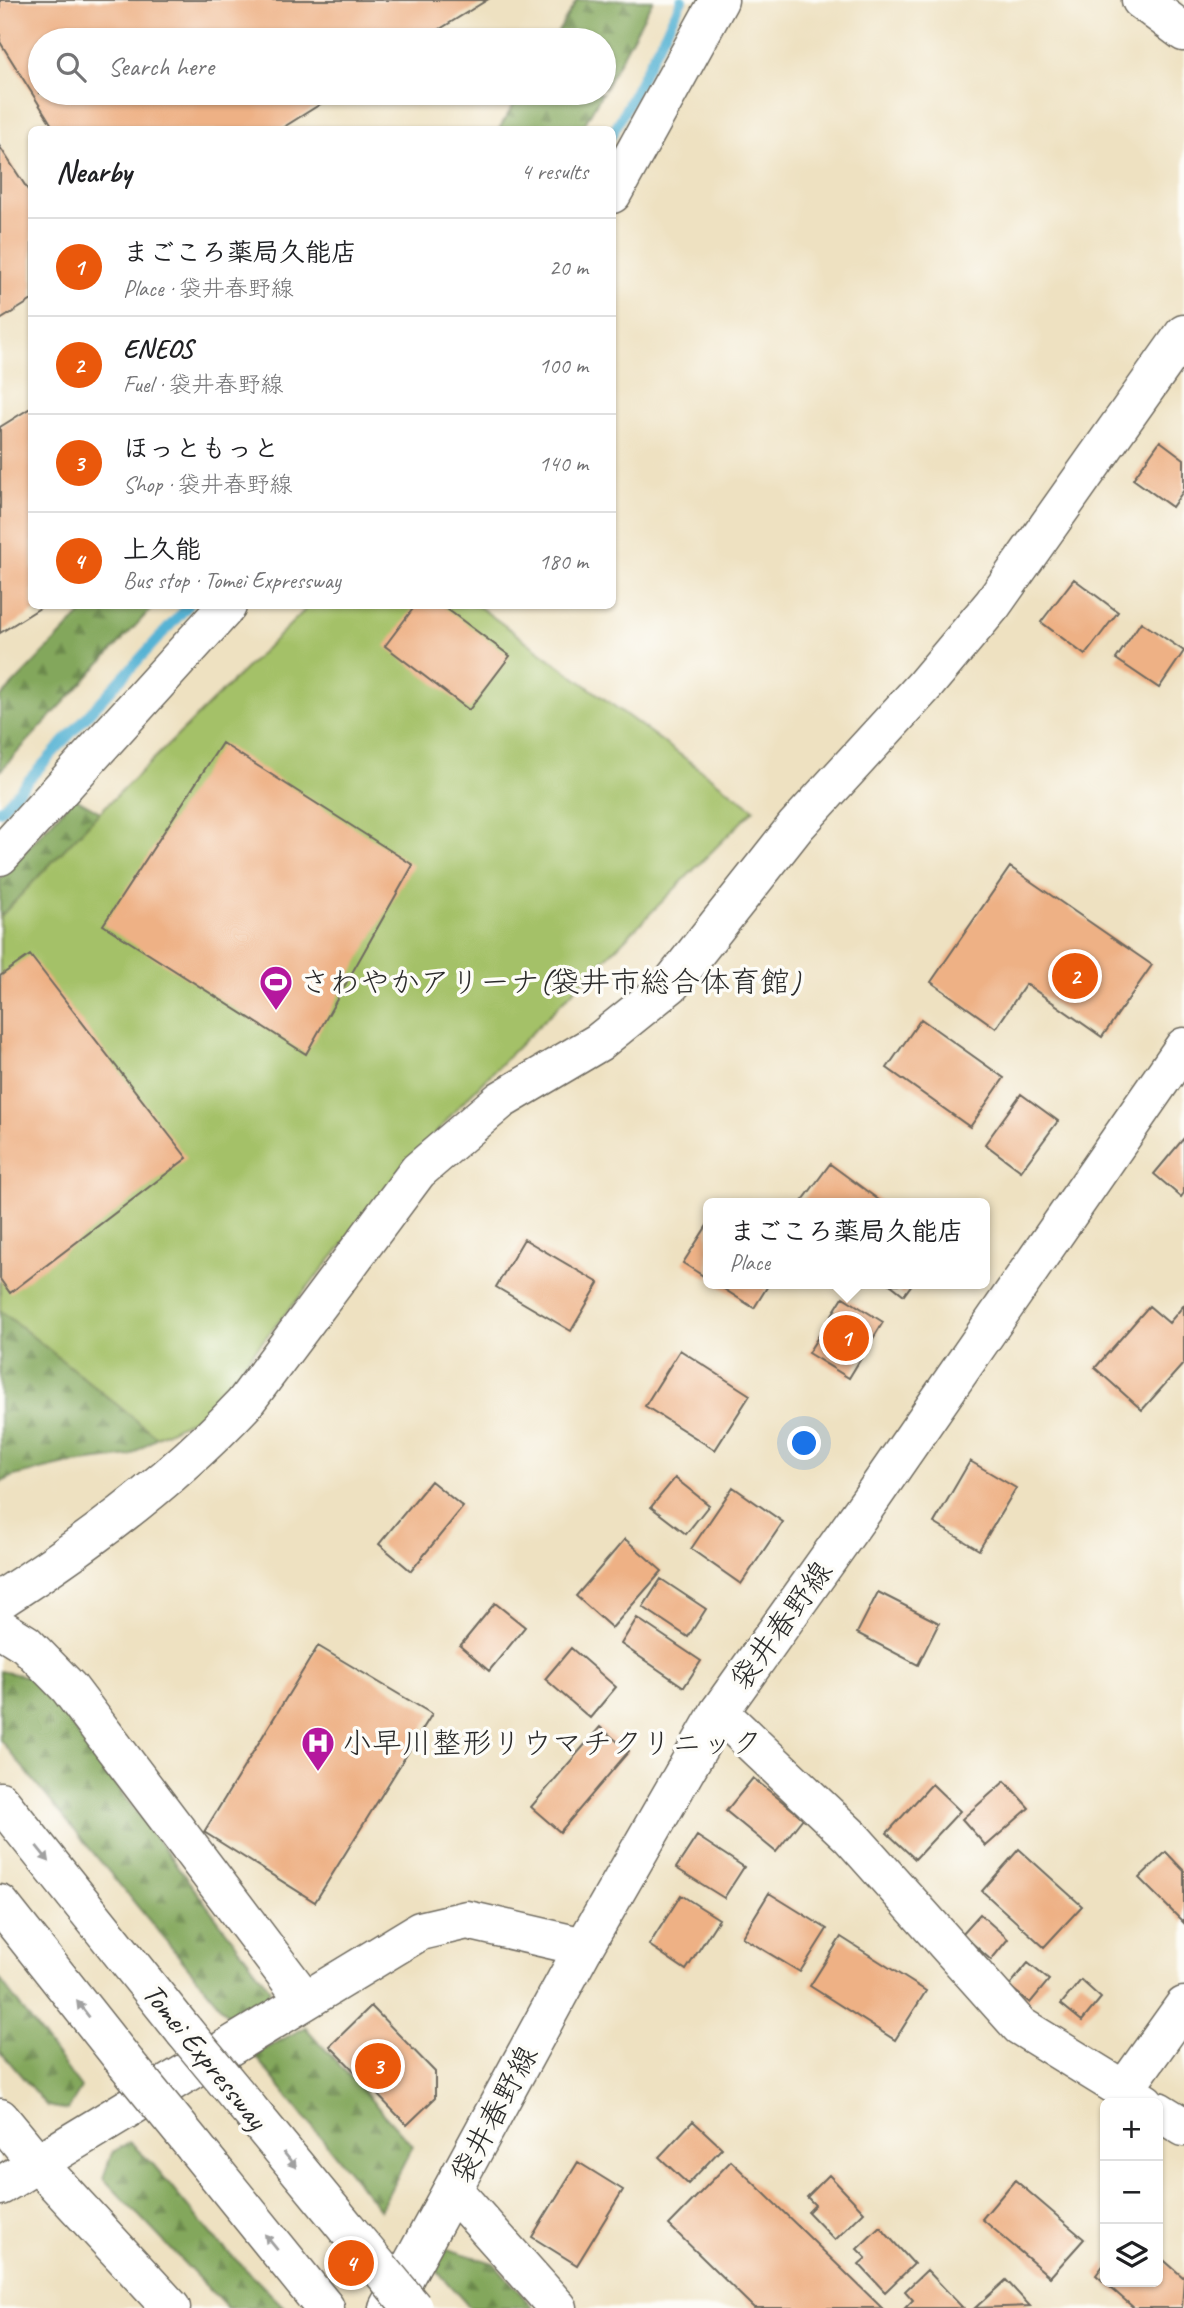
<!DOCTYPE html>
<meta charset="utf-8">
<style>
body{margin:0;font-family:Caveat,"Klee One",sans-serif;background:#f6f6f6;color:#202124}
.controls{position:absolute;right:21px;bottom:21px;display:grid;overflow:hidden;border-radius:10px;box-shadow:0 2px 5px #0004}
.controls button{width:63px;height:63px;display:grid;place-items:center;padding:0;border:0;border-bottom:2px solid #e0e0e0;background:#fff;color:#202124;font:35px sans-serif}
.you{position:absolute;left:805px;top:1444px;width:24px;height:24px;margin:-18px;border:5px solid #fff;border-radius:50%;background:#1a73e8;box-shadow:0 0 0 10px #1a73e833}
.badge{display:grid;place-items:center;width:46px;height:46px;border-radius:50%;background:#ea580c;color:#fff;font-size:23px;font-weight:700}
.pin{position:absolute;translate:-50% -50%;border:4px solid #fff;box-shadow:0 2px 7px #0006}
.popup{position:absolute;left:703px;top:1198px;width:287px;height:91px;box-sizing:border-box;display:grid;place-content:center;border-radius:10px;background:#fff;filter:drop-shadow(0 2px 5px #0005);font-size:23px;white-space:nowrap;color:#757577}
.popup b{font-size:26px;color:#202124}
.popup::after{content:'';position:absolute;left:50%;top:100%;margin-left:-14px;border:14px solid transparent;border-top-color:#fff}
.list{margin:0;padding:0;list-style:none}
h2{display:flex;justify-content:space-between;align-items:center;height:91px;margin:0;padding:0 28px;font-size:30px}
h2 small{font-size:23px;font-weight:400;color:#757577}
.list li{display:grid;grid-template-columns:46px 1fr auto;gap:21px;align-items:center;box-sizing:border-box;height:98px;padding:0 28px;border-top:2px solid #e0e0e0}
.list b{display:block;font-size:26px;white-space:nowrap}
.list p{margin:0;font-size:23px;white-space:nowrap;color:#757577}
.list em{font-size:23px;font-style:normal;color:#757577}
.icon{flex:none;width:38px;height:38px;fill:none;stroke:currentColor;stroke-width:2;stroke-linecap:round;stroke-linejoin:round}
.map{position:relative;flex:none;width:1184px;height:2308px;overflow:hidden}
.search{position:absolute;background:#fff;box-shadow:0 2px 5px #0004;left:28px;top:28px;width:588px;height:77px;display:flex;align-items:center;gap:18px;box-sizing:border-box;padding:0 24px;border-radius:38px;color:#757577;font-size:26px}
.panel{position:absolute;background:#fff;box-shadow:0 2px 5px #0004;left:28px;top:126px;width:588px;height:483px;border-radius:10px}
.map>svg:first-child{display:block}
</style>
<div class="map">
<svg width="1184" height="2308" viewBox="0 0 1184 2308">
<defs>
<pattern id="forest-firs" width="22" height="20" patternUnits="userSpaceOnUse" patternTransform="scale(1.75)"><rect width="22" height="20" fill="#83a75c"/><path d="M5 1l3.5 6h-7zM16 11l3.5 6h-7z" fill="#6b884c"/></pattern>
</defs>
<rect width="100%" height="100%" fill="#fdfcf7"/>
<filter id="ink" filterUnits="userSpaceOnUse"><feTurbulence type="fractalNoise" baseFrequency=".0143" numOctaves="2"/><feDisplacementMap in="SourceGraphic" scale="14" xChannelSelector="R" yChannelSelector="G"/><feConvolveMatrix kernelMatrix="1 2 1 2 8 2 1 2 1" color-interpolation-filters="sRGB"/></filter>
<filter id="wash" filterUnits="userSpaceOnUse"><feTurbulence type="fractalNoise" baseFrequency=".00686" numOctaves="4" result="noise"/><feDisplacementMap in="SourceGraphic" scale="28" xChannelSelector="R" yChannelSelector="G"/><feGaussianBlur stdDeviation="1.57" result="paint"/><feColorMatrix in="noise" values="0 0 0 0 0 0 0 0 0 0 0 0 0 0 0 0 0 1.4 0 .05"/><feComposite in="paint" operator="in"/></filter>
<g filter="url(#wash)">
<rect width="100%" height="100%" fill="#eee1c1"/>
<path fill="url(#forest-firs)" stroke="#576944" stroke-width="2" d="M577,0H653L604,90V40H553Z
M521,93H602L582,129H499Z
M89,606H154L0,771V698Z
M74,797L100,812L0,917V879Z
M0,1310L157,1437L130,1456L66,1464L14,1476L0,1483Z
M0,1671L35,1678L270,1989L263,2011L234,2023L0,1740Z
M0,1979L81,2088L68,2110L47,2106L0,2051Z
M305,2027L413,2146L380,2210L254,2055Z
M129,2142L152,2163L214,2238L285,2308H227L103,2178L112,2153Z
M441,2247L494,2263L533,2308H470L428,2261Z"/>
<path fill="#a4c168" stroke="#68764a" stroke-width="2" d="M309,606H478L754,809L458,1107L201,1415L157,1437L0,1310V917L100,812Z"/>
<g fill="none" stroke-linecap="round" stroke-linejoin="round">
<path stroke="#56b3d4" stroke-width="10" d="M612,135L682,0
M0,811L188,606"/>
</g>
<g id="blocks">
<path fill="#eeb185" d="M0,0H487L422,40H40V93H338L279,130H55L0,42Z
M0,147L32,196V300L0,320Z
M32,407V606H43L0,633V427Z
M1160,441L1184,459V490L1172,507L1133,479Z
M1074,579L1118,612L1085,655L1041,622Z
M415,606H443L510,656L469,710L385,646Z
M1141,622L1184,651L1159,688L1116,659Z
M222,743L413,865L306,1054L103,925Z
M1010,867L1152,965L1102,1037L1026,984L996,1028L931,982Z
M30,955L187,1158L10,1293L0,1279V976Z
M921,1019L1004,1078L970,1127L887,1068Z
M1021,1094L1058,1121L1021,1171L985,1144Z
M1184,1138V1193L1181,1197L1154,1174Z
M830,1164L883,1203H801Z
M708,1224V1279L683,1263Z
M524,1239L599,1283L571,1331L496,1287Z
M716,1284H769L754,1308Z
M890,1284H912L904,1295Z
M843,1297L883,1322L849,1378L808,1353Z
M1184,1305V1363L1142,1410L1095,1368L1149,1306L1169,1323Z
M680,1350L750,1395L715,1450L645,1406Z
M970,1461L1016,1488L979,1550L934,1523Z
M675,1478L709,1505L686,1534L651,1507Z
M431,1481L463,1507L411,1571L379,1544Z
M733,1487L783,1522L741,1584L691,1549Z
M625,1539L662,1571L612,1628L576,1596Z
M661,1579L706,1609L688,1637L643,1607Z
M878,1592L939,1623L918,1665L857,1633Z
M495,1603L525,1627L489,1671L460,1646Z
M637,1618L701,1661L684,1687L621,1644Z
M318,1646L432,1714L315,1902L204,1832Z
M571,1648L616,1687L590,1718L545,1679Z
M600,1727L629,1751L560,1832L531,1807Z
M753,1778L803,1818L776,1852L726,1811Z
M1005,1781L1029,1808L986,1846L962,1819Z
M932,1784L960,1811L915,1859L887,1833Z
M697,1836L744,1867L724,1898L676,1868Z
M1019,1849L1082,1906L1044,1947L982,1891Z
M1166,1852L1184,1871V1923L1139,1878Z
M769,1893L827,1929L800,1972L742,1937Z
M681,1895L719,1919L686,1970L649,1945Z
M980,1914L1008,1939L991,1960L962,1934Z
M841,1937L926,1991L895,2040L810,1986Z
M1028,1963L1049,1980L1030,2003L1009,1986Z
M1081,1980L1101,1998L1082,2021L1061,2004Z
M371,2006L435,2072V2098L407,2125L330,2046Z
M693,2121L722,2148L688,2184L659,2157Z
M731,2161L882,2308H754L669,2225Z
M578,2162L623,2190L577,2265L532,2237Z
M829,2175L864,2212L835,2240L808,2212L815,2205L807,2197Z
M1015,2180L1084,2239L1050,2277L982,2219Z
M880,2227L914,2264L885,2292L859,2264L866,2258L857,2249Z
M1158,2255L1184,2278L1182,2308H1134L1096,2275L1105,2263V2282H1158Z
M927,2270L963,2308H905L913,2300L905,2291Z
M1006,2280L1030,2306L975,2308Z"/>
</g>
</g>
<g filter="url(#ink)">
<use href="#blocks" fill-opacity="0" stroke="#6f6b60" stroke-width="2"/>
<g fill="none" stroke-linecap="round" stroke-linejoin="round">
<defs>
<path id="minor" d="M1141,0L1184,32
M612,194L719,0
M0,856L227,606
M0,1600C87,1544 173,1480 244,1404L418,1171L501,1100L599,1042L671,984L796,826L925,685L993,604L1184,334
M0,1628L26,1644L69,1688L305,2000
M719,1712L851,1837L1020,2026L1145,2103
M1124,2090L1184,2006
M1158,2111L1184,2127
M453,2190L558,2308"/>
<path id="tertiary" d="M0,2118L38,2164L171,2308
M0,2186L420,1931L467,1920L584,1947"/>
<path id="primary" d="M388,2308L584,1947L719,1712L873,1496L1184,1047"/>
<path id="motorway" d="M0,1801L184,2031
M0,1904L126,2063
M247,2107L348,2230
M194,2146L325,2308"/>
</defs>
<use href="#minor" stroke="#6f6b60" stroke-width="41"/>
<use href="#tertiary" stroke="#6f6b60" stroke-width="41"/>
<use href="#primary" stroke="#6f6b60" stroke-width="41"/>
<use href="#motorway" stroke="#6f6b60" stroke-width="41"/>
<use href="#minor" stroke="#fff" stroke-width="38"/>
<use href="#tertiary" stroke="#fff" stroke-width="38"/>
<use href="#primary" stroke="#fff" stroke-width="38"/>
<use href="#motorway" stroke="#fff" stroke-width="38"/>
<defs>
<path id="motorway-bridge" d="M184,2031L247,2107
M126,2063L194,2146
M348,2230L413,2308"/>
</defs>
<use href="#motorway-bridge" stroke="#6f6b60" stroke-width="41" stroke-linecap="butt"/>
<use href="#motorway-bridge" stroke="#fff" stroke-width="38"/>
</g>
<defs><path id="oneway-solid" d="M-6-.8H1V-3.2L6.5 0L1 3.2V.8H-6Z" transform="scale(1.75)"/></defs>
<g fill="#a0a0a0">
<use href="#oneway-solid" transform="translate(43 1854) rotate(51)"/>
<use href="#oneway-solid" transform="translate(83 2009) rotate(-128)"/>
<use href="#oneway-solid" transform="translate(290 2160) rotate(51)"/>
<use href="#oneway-solid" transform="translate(271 2242) rotate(-129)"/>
</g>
</g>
<defs>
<symbol id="stadium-pin" viewBox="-11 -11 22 30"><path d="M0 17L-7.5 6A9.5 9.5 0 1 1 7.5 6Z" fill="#b5179e" stroke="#fdfcf7"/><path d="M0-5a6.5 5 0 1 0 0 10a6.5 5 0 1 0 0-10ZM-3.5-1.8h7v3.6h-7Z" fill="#fff"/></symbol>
<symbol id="hospital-pin" viewBox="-11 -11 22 30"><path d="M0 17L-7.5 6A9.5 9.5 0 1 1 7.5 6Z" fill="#b5179e" stroke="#fdfcf7"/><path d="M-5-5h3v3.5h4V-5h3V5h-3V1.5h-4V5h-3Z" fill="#fff"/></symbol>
</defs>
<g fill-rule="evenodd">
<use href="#stadium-pin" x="257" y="963" width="38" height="52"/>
<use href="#hospital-pin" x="299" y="1724" width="38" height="52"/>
</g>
<g text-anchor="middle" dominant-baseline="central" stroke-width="7" stroke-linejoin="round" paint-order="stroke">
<g font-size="30" fill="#2b2b2b" stroke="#fdfcf7" text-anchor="start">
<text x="300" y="982">さわやかアリーナ(袋井市総合体育館)</text>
<text x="342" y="1743">小早川整形リウマチクリニック</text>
</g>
<g font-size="30" fill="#2b2b2b" stroke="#fdfcf7">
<text transform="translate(781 1625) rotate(-54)">袋井春野線</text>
<text transform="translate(205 2056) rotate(51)">Tomei Expressway</text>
<text transform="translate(494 2114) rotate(-62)">袋井春野線</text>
</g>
</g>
</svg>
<div class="controls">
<button>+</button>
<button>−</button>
<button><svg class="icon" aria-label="layers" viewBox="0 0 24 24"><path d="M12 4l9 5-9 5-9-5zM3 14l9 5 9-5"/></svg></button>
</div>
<div class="you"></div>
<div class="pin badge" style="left:846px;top:1338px">1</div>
<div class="popup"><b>まごころ薬局久能店</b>Place</div>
<div class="pin badge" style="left:1075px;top:976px">2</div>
<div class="pin badge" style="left:378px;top:2066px">3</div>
<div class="pin badge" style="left:351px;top:2263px">4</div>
<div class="search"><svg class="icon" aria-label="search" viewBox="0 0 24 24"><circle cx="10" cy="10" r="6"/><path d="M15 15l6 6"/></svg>Search here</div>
<section class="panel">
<h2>Nearby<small>4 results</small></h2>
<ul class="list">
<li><span class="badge">1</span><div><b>まごころ薬局久能店</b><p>Place · 袋井春野線</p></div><em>20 m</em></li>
<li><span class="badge">2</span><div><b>ENEOS</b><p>Fuel · 袋井春野線</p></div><em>100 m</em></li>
<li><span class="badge">3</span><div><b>ほっともっと</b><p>Shop · 袋井春野線</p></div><em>140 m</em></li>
<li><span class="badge">4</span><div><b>上久能</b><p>Bus stop · Tomei Expressway</p></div><em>180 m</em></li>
</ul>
</section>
</div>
